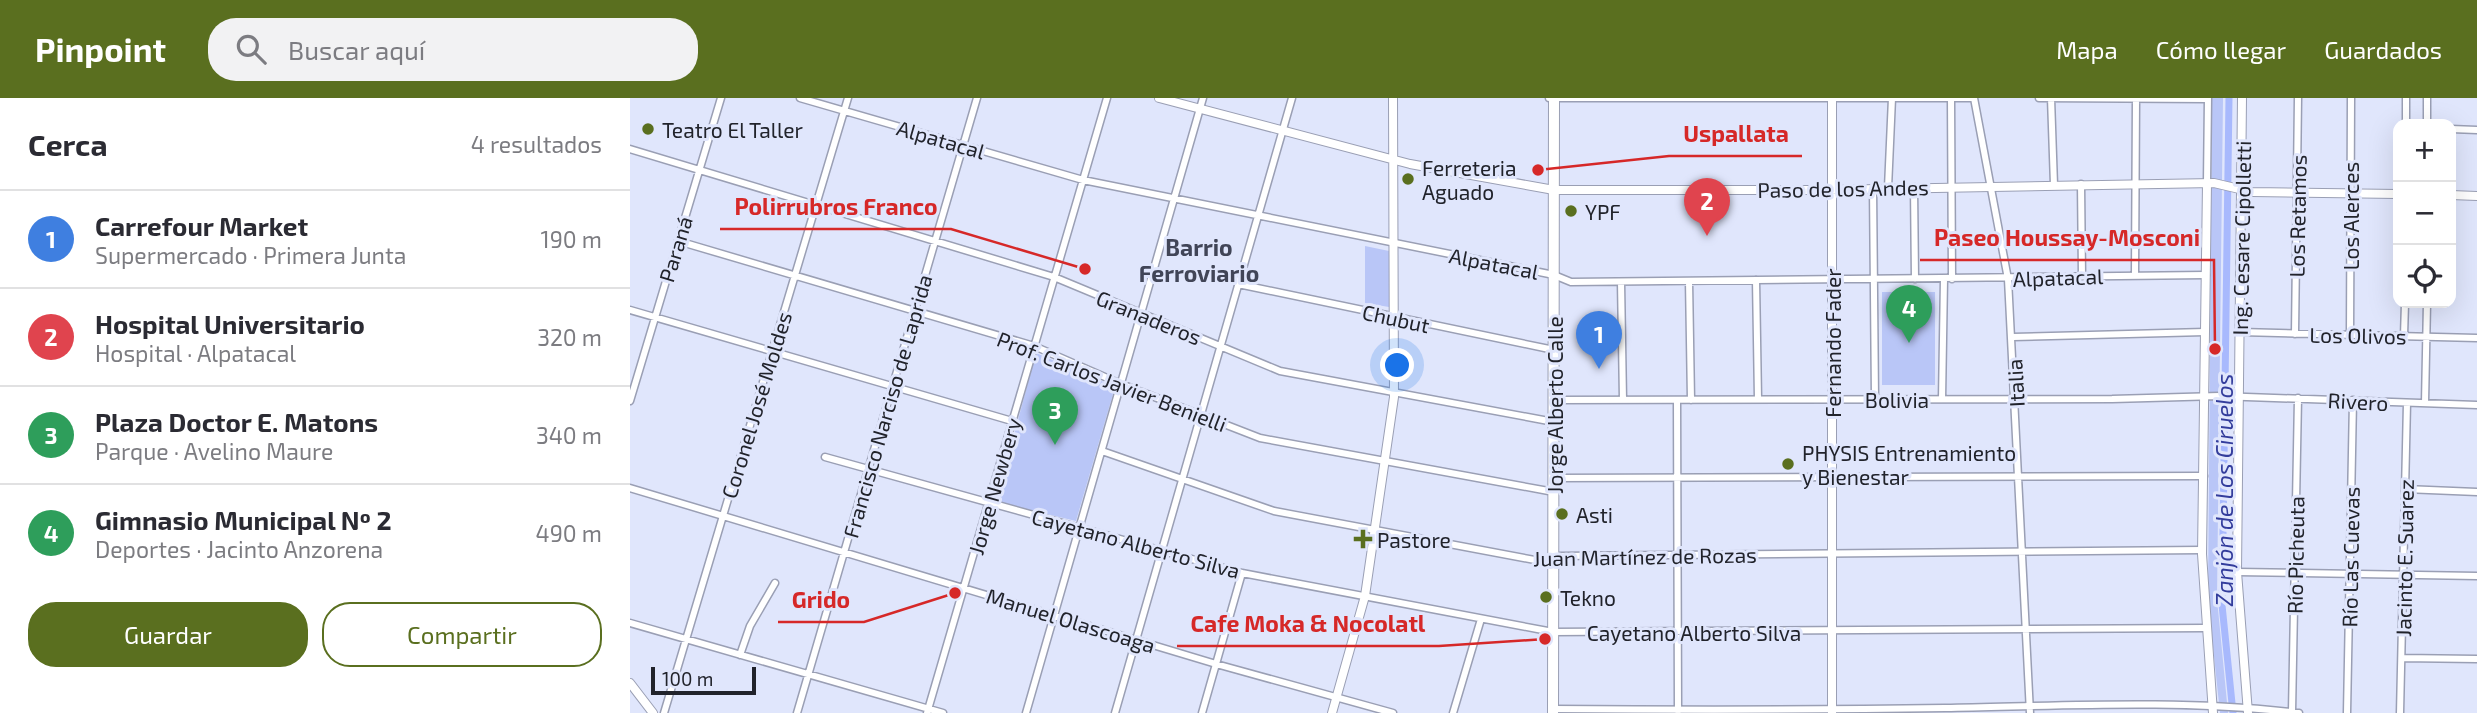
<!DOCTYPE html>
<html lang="es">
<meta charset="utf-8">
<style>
body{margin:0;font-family:"Exo 2",sans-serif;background:#f2f2f3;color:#2b2b33}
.controls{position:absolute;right:21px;top:21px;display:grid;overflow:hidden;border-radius:14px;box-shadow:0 7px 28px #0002}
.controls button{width:63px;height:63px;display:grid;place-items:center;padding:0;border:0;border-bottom:2px solid #e1e1e2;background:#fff;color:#2b2b33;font:35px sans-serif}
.scale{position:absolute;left:21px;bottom:18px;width:105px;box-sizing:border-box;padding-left:7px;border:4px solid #21232b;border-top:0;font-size:19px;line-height:24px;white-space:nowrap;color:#21232b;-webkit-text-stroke:5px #e0e6fc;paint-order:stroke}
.you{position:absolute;left:768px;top:268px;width:24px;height:24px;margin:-18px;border:5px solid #fff;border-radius:50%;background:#1a73e8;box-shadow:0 0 0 10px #1a73e833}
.badge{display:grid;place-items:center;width:46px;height:46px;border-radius:50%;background:#5a6f1f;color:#fff;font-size:23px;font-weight:700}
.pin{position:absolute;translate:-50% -58px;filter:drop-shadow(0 2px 4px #0008)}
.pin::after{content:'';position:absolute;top:37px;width:24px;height:21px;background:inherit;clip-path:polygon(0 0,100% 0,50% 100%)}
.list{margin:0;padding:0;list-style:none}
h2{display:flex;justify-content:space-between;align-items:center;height:91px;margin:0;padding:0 28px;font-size:30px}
h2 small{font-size:23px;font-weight:400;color:#7c7c81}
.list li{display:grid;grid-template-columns:46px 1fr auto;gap:21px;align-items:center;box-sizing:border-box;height:98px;padding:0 28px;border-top:2px solid #e1e1e2}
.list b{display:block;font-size:26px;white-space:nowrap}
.list p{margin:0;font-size:23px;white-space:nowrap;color:#7c7c81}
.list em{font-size:23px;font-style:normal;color:#7c7c81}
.actions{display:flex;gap:14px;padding:21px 28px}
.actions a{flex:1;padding:16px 0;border:2px solid #5a6f1f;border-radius:28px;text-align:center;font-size:24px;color:#5a6f1f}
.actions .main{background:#5a6f1f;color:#fff}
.icon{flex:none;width:38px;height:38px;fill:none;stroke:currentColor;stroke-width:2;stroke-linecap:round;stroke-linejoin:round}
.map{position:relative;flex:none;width:1847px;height:615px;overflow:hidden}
header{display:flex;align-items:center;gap:42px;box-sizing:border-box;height:98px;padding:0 35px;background:#5a6f1f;color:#fff}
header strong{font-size:33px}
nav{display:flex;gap:38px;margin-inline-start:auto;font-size:24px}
.search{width:490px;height:63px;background:#f2f2f3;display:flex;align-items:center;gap:18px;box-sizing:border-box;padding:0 24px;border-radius:28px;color:#7c7c81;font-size:26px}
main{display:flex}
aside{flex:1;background:#fff}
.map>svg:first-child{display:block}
</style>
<header>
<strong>Pinpoint</strong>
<div class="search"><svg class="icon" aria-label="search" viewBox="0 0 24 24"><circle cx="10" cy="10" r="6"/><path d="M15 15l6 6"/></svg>Buscar aquí</div>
<nav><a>Mapa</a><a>Cómo llegar</a><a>Guardados</a></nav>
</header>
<main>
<aside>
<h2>Cerca<small>4 resultados</small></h2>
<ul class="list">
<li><span class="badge" style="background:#3f7fe0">1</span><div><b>Carrefour Market</b><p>Supermercado · Primera Junta</p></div><em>190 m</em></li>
<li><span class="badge" style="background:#e0444e">2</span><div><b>Hospital Universitario</b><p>Hospital · Alpatacal</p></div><em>320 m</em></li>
<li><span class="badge" style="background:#2e9e5b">3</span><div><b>Plaza Doctor E. Matons</b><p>Parque · Avelino Maure</p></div><em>340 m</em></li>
<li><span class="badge" style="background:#2e9e5b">4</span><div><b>Gimnasio Municipal Nº 2</b><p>Deportes · Jacinto Anzorena</p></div><em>490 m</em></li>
</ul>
<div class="actions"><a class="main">Guardar</a><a>Compartir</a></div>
</aside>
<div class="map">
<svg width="1847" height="615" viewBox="0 0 1847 615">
<rect width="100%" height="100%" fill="#e0e6fc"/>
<path fill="#b9c6f7" d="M1582,0H1593L1587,501L1598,615H1590L1578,501Z
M735,148L759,153V209L735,205Z
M1252,194H1305V287H1252Z
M406,255L485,289L446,423L366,404Z"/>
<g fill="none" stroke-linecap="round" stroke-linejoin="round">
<path stroke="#a8b9fd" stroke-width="7" d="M1599,0L1592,507L1603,615"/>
<defs>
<path id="minor" d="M170,0L453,82L924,177L941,184L1576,177
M919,0H1341
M1344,0L1378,181L1400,615
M1409,0L1578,1
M1421,0L1424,87
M1321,1L1322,181
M1776,26V0
M1797,26V0
M1821,31L1847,32
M0,51L424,179L650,273L924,324
M1577,85L1578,0
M1451,86L1452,178
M1284,89L1285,181
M1243,90L1245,301
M1258,90L1262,0
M48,143L404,248L491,286L630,340L924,394
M1505,177L1506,0
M1126,182L1128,301
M1059,183L1061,302
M991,184L993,302
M608,186L924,252
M0,212L382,323
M1610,234L1847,240
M1665,236L1668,0
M1720,237L1721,0
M1774,238L1775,205
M1383,239L1575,234
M1312,301L1314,181
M924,302L1482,301L1589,298L1847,307
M1047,302L1048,613
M0,303L91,0
M1795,305L1797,205
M472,353L644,413L910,463L929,458L1572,452
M195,359L612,475L923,534L1575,530
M924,380L1574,378
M0,390L586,566L763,615
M1775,391L1847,394
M1607,474L1847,478
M0,525L313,615
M110,557L120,528L145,485
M1772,560L1847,561
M923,611C1054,612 1184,612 1315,610C1431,608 1552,601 1669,615
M1662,614L1668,300
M34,615L218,0
M167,615L347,0
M297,615L477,0
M396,615L573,0
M485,615L662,0
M572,615L612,475
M823,615L851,521
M1717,615L1723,302
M1770,615L1777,305"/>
<path id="tertiary" d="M529,0L780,66L924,92H1193L1584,85L1622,94L1768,96
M1202,0V615
M1612,0L1607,474L1618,615
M1577,85L1572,456L1583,615
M1821,97L1847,98
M0,585L23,615
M702,615L735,498L764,299L763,0"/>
<path id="secondary" d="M923,615L924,0"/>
</defs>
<use href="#minor" stroke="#9a9fb4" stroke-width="9"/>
<use href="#tertiary" stroke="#9a9fb4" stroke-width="10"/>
<use href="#secondary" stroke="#9a9fb4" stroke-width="12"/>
<use href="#minor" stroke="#fff" stroke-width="6"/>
<use href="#tertiary" stroke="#fff" stroke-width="8"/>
<use href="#secondary" stroke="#fff" stroke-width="10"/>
</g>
<g fill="#5a6f1f" stroke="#e0e6fc" stroke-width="2.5">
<circle cx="18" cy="31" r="7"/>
<circle cx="778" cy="81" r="7"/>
<circle cx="941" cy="113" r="7"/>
<circle cx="1158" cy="366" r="7"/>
<circle cx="932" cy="416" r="7"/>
<path d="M729.5 430.5h7v7h7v7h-7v7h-7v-7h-7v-7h7z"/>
<circle cx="916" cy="499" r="7"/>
</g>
<g text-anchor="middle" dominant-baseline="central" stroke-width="6" stroke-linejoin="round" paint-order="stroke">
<g font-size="21" fill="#21232b" stroke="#e0e6fc" text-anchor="start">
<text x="32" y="31">Teatro El Taller</text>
<text x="792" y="69">Ferreteria<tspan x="792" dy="24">Aguado</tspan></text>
<text x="955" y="113">YPF</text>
<text x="1172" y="354">PHYSIS Entrenamiento<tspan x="1172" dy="24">y Bienestar</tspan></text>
<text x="946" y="416">Asti</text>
<text x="747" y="441">Pastore</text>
<text x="930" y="499">Tekno</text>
</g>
<g font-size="21" fill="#21232b" stroke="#e0e6fc">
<text transform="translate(311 41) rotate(16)">Alpatacal</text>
<text transform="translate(1213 90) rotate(-1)">Paso de los Andes</text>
<text transform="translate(1667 118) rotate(-89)">Los Retamos</text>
<text transform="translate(1720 118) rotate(-90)">Los Alerces</text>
<text transform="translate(1611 140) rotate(-89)">Ing. Cesare Cipolletti</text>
<text transform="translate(45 151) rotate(-73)">Paraná</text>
<text transform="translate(864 165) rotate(11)">Alpatacal</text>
<text transform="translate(1428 179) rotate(-2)">Alpatacal</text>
<text transform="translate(519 219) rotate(22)">Granaderos</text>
<text transform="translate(766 220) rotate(12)">Chubut</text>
<text transform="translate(1728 237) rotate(1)">Los Olivos</text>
<text transform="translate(1202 245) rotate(-90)">Fernando Fader</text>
<text transform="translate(482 283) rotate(21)">Prof. Carlos Javier Benielli</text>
<text transform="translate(1385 285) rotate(-93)">Italia</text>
<text x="1267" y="301">Bolivia</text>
<text transform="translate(1728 303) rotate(3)">Rivero</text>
<text transform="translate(126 307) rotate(-73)">Coronel José Moldes</text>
<text transform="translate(924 307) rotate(-90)">Jorge Alberto Calle</text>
<text transform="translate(257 308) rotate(-74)">Francisco Narciso de Laprida</text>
<text transform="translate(364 388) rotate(-74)">Jorge Newbery</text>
<text transform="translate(506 445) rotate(15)">Cayetano Alberto Silva</text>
<text transform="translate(1665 457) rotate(-89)">Río Picheuta</text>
<text transform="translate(1015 458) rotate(-1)">Juan Martínez de Rozas</text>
<text transform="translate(1720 459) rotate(-89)">Río Las Cuevas</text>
<text transform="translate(1774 460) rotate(-89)">Jacinto E. Suarez</text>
<text transform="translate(441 522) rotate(17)">Manuel Olascoaga</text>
<text x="1064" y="534">Cayetano Alberto Silva</text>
</g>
<g font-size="23" font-weight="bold" fill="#414557" stroke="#e0e6fc">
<text x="569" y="149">Barrio<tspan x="569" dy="26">Ferroviario</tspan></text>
</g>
<g font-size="23" font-style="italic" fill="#333d9c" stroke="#e0e6fc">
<text transform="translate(1594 392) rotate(-90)">Zanjón de Los Ciruelos</text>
</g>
</g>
<path fill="none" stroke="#d62828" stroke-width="2.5" d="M908 72L1039 58H1172M455 171L321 131H90M1585 251L1584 162H1290M325 495L234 524H148M915 541L809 548H547"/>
<g fill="#d62828" stroke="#e0e6fc" stroke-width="2.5">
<circle cx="908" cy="72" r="7"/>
<circle cx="455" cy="171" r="7"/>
<circle cx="1585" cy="251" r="7"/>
<circle cx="325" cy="495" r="7"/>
<circle cx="915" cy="541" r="7"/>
</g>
<g font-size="23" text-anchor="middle" font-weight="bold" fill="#d62828" stroke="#e0e6fc" stroke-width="6" stroke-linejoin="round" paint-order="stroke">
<text x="1106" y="44">Uspallata</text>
<text x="206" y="117">Polirrubros Franco</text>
<text x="1437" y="148">Paseo Houssay-Mosconi</text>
<text x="191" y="510">Grido</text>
<text x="678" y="534">Cafe Moka &amp; Nocolatl</text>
</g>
</svg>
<div class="controls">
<button>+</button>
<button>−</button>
<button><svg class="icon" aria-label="locate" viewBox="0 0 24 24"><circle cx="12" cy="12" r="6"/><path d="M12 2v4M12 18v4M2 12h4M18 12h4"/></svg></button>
</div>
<div class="scale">100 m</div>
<div class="you"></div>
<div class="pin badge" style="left:969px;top:271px;background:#3f7fe0">1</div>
<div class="pin badge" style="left:1077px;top:138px;background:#e0444e">2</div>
<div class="pin badge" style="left:425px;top:347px;background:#2e9e5b">3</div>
<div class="pin badge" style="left:1279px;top:245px;background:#2e9e5b">4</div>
</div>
</main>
